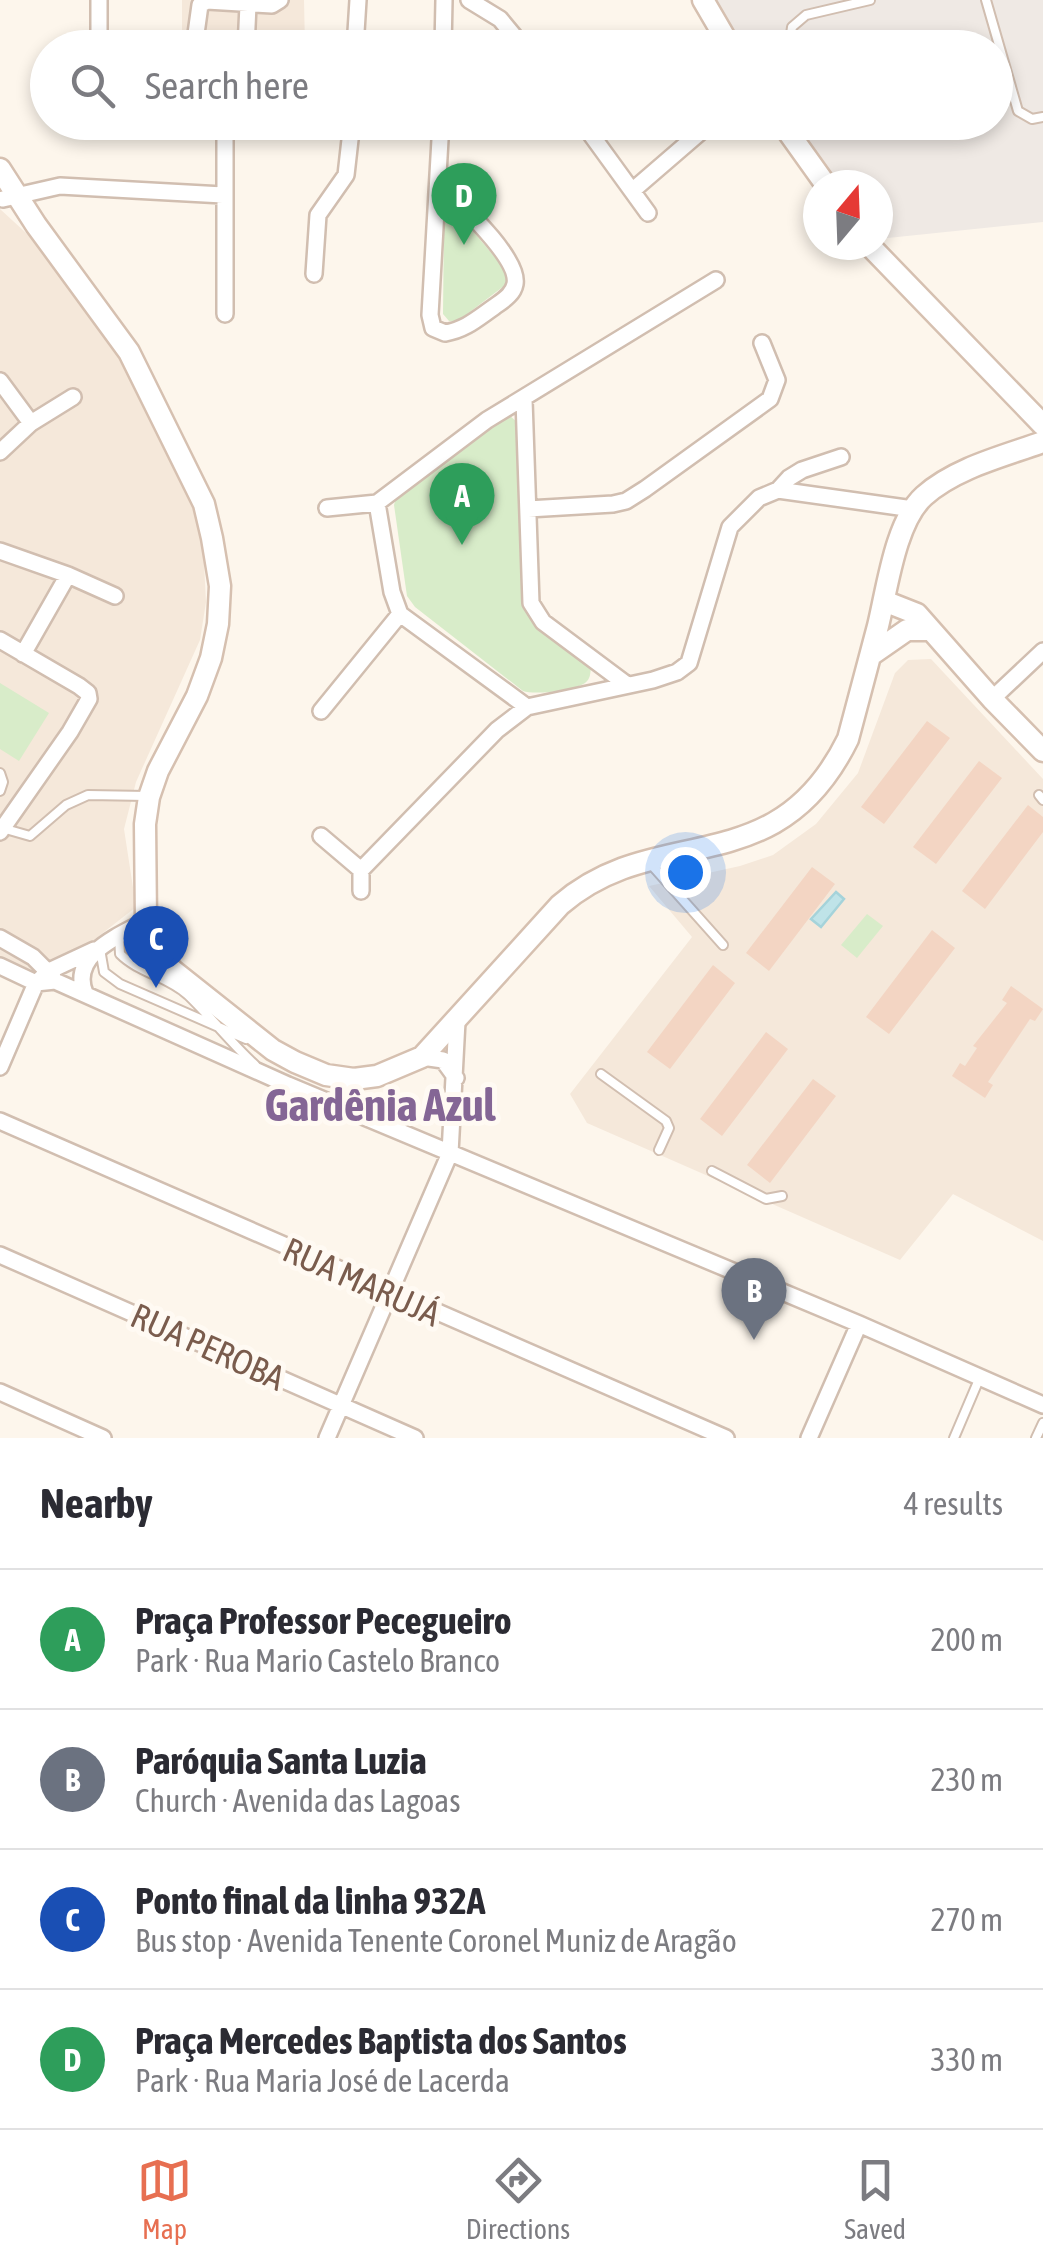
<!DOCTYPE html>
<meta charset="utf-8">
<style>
body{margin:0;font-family:"Asap Condensed",sans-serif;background:#f7f7f7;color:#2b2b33}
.compass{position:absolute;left:803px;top:170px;width:90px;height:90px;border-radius:50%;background:#fff;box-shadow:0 5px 15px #0003;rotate:19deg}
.you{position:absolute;left:685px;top:872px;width:35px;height:35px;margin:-25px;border:8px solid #fff;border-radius:50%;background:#1a73e8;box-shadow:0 0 0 15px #1a73e833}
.badge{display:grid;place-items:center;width:65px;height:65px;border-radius:50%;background:#e76f51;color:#fff;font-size:32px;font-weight:700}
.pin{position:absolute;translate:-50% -82px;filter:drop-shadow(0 2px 5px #0008)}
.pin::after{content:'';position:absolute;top:52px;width:35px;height:30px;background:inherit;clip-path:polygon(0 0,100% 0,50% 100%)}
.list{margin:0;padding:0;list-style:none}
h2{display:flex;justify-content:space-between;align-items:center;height:130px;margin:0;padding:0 40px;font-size:42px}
h2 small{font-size:32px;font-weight:400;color:#7c7c81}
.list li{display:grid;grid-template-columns:65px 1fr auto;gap:30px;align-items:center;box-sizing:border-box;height:140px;padding:0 40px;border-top:2px solid #e1e1e2}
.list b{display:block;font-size:38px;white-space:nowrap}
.list p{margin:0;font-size:32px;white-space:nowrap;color:#7c7c81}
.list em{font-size:32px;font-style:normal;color:#7c7c81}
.icon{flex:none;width:55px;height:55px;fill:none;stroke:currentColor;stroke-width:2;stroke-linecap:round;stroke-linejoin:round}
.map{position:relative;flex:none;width:1043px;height:1438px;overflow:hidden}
.search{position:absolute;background:#fff;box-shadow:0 5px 15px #0003;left:30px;right:30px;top:30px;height:110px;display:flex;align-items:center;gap:25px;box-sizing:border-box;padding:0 35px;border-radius:55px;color:#7c7c81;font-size:38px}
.sheet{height:690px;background:#fff}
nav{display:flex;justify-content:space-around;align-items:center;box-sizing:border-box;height:140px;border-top:2px solid #e1e1e2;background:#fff;font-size:28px;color:#7c7c81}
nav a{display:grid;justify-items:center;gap:5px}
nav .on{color:#e76f51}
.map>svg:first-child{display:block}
</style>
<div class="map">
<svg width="1043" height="1438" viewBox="0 0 1043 1438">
<rect width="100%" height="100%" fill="#fdf6ec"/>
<path fill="#f5e8da" d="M182,0H304L305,47H182Z
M0,209L37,243L142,385L202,523L206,602L200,640L136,782L124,829L136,907L30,990L0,975Z
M931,659L1043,779V1241L953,1194L900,1260L587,1123L570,1094L692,937L649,886L740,866L773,855L816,824L858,773L895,673L908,660Z"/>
<path fill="#efe9e4" d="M712,0H1043V222L878,239V185H837L790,123L996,122V48L741,47Z"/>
<path fill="#d8ecc9" d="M449,212L459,215L506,270L508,279L504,286L458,321H449L443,314L444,221Z
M508,414L519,424L528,607L591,667C590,674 591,678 585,683C574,691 534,695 523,691L415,607L407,596L394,505L397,495Z
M0,683L49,713L19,761L0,749Z
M867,914L883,926L857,958L841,945Z"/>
<path fill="#bfe3e8" stroke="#a5d3da" stroke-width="2.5" d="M836,892L844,899L821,927L811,919Z"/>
<path fill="#f3d5c3" d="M927,721L950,738L884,824L861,807Z
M979,761L1002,778L936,864L913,847Z
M1028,805L1043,817V832L985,909L962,891Z
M812,867L835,884L769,971L746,953Z
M932,930L955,948L889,1034L866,1017Z
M713,965L735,983L670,1069L647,1052Z
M1011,986L1043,1009L1035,1021L1030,1019L988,1082L993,1085L985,1098L952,1076L960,1063L965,1066L977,1048L973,1046L1007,1003L1002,1000Z
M766,1032L788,1049L722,1136L700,1119Z
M813,1079L836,1096L770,1183L747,1165Z"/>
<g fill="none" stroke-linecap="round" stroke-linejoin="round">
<defs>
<path id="lane" d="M986,0L1018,111L1032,119L1043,117
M789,48L792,27L806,15L870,0
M0,773L3,782L0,791
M1039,795L1043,800
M2,828L30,836L66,805L88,795L147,796
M649,862L723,945
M119,936L120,954C139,973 167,976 188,995C211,1017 231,1043 255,1065
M100,949L104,972L120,984L246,1039
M601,1074L666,1121L669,1128L659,1150
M712,1171L766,1199L782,1196
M954,1438L980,1377
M1036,1438L1043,1423"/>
<path id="street" d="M99,0V48
M469,0L500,19L524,48
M194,48L200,5L207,1L272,5L280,0
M246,48L248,5
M355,48L358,0
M443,48L444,0
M582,122L648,213
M440,184C458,202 520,258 515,284C513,295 502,301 494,307C478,318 465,330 445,333L433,328L430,315L441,122
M632,191L712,122
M3,199L60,186L223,195
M314,274L318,215L346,175L352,122
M225,314V137
M0,381L31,423
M524,400L531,603L543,622L626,684
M0,452L31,423L73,397
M778,490L913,509
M377,503L392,592L400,614L527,707
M327,508L377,503L487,420L716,280
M528,509L613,504L626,501L645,489L770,399L777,380L762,343
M0,551L68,575L115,596
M0,640L79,686L88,693L89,699L70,732L0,832
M23,654L68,575
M992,699L1043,651
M321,711L400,614
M321,836L361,870V891
M361,870L497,730L527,707L653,680L677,672L689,663L730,527L759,498L778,490L789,478L802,470L841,457
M0,938L33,957L53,977
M0,966L36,983L55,981L288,1085L859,1324L1043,1405
M85,993C69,955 120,935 146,921
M422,1057L443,1060L456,1078
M0,1067L36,983L49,971L94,950
M0,1121L726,1438
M0,1255L415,1438
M0,1392L103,1438
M327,1438L450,1153L457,1021
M809,1438L859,1324"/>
<path id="secondary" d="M703,0L731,48
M781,122L826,185
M0,169L36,225L129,352L204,504L212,538L220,586L218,624L211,658L197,696L158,771L149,797L145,824L146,921L171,969L273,1050L295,1062L326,1075L354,1079L377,1076L422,1057L560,905C658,820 776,886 848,739C858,701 868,664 878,626C887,590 895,522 924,496C955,468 1004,456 1043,442
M869,245L1043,425
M884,601L917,614L992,699L1043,751
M871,655L907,630H931"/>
</defs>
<use href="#lane" stroke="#d1beb0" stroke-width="12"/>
<use href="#street" stroke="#d1beb0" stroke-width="20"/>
<use href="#secondary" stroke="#d6c0b0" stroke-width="25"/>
<use href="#lane" stroke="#fff" stroke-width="8"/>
<use href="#street" stroke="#fff" stroke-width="15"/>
<use href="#secondary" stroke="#fff" stroke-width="20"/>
</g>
<g text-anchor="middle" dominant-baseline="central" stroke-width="10" stroke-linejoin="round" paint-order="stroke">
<g font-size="35" fill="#7a5c4d" stroke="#fffaf3">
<text transform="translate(362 1281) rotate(24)">RUA MARUJÁ</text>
<text transform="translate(208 1346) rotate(24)">RUA PEROBA</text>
</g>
<g font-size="45" font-weight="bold" fill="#846695" stroke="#fffaf3">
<text x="380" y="1105">Gardênia Azul</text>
</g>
</g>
</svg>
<svg class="compass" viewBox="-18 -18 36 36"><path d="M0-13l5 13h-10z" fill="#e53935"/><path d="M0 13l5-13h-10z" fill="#7c7c81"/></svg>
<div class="you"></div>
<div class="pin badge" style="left:462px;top:545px;background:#2e9e5b">A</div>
<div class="pin badge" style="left:754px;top:1340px;background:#6b7280">B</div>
<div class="pin badge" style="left:156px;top:988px;background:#1a4fb4">C</div>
<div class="pin badge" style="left:464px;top:245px;background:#2e9e5b">D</div>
<div class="search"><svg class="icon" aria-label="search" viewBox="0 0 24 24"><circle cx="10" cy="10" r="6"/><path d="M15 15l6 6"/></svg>Search here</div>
</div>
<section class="sheet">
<h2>Nearby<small>4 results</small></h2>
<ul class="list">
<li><span class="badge" style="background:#2e9e5b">A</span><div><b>Praça Professor Pecegueiro</b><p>Park · Rua Mario Castelo Branco</p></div><em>200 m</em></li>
<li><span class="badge" style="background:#6b7280">B</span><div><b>Paróquia Santa Luzia</b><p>Church · Avenida das Lagoas</p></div><em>230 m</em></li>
<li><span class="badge" style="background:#1a4fb4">C</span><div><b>Ponto final da linha 932A</b><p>Bus stop · Avenida Tenente Coronel Muniz de Aragão</p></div><em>270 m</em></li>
<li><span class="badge" style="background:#2e9e5b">D</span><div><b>Praça Mercedes Baptista dos Santos</b><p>Park · Rua Maria José de Lacerda</p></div><em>330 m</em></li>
</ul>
</section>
<nav>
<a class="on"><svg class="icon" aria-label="map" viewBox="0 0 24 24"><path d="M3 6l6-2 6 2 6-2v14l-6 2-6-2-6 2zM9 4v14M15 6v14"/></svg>Map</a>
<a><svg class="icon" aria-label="directions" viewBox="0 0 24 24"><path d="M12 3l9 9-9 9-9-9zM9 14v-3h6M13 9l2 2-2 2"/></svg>Directions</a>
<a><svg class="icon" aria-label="saved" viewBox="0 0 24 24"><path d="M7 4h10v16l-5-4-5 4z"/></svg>Saved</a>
</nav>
